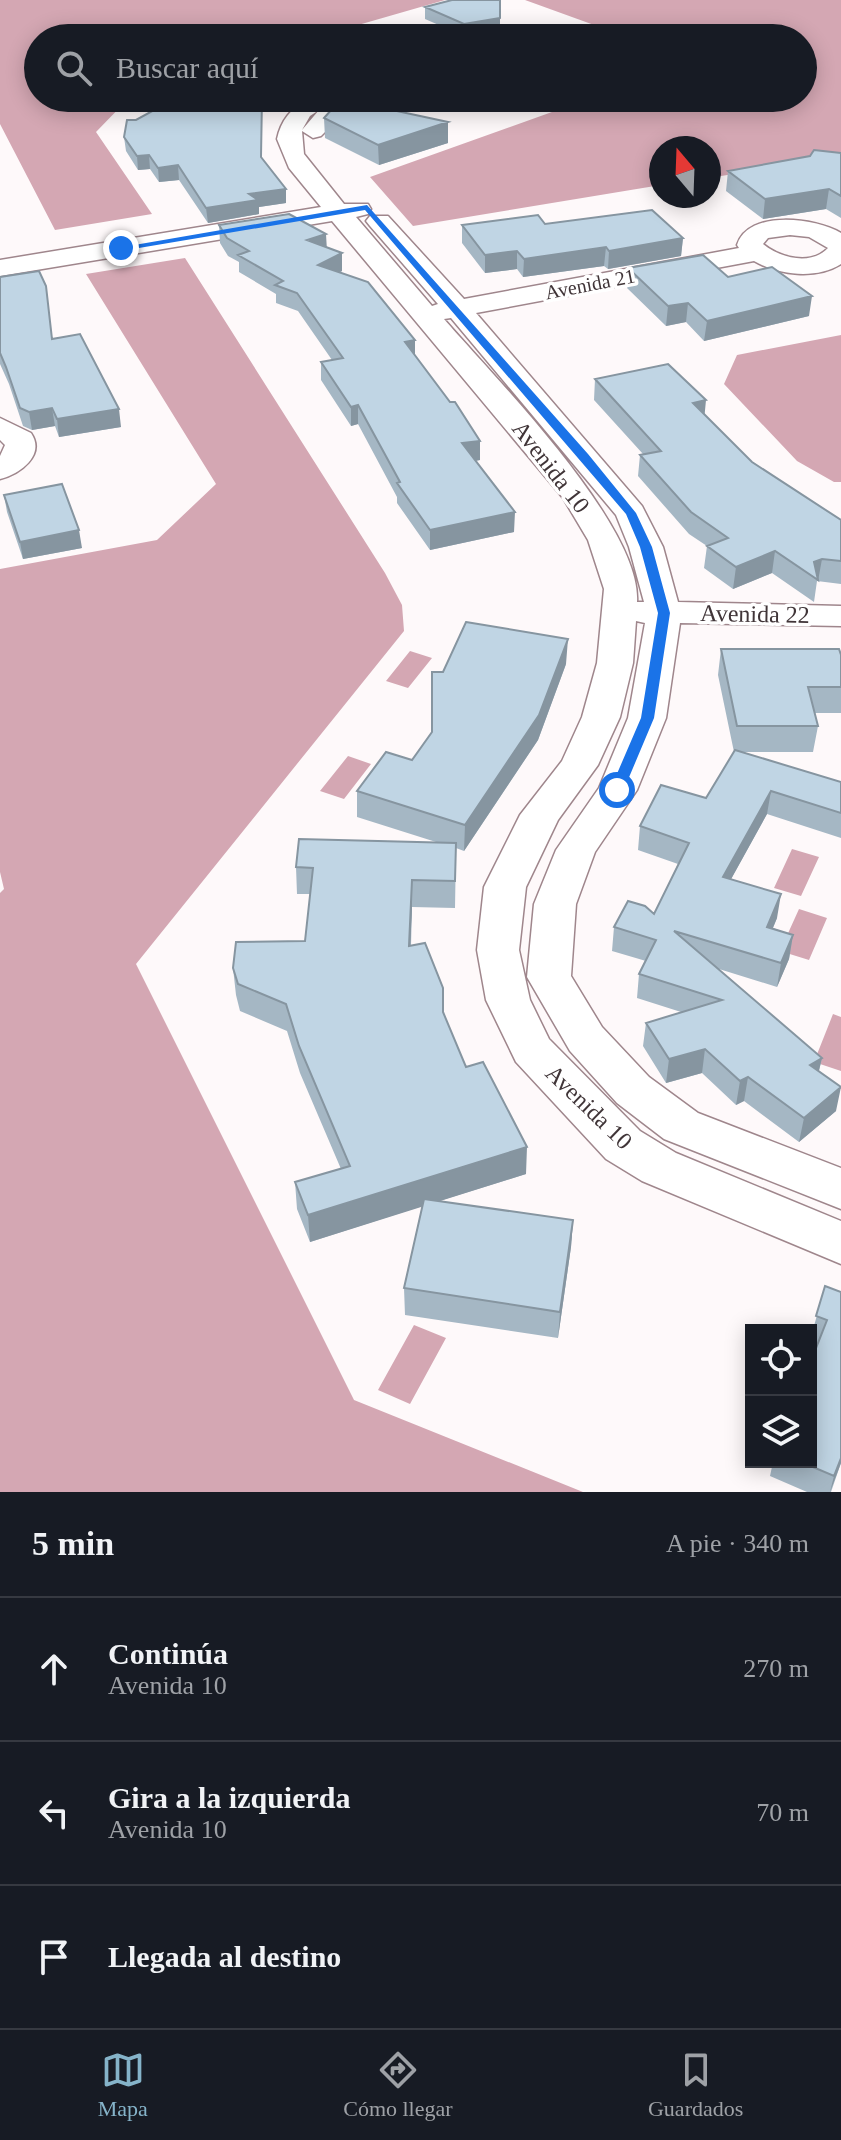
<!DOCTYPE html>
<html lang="es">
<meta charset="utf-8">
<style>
body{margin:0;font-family:"Times New Roman",serif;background:#242831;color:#f1f3f6}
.controls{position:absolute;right:24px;bottom:24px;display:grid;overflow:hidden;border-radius:0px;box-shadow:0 4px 20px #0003}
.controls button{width:72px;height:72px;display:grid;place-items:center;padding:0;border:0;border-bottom:2px solid #363941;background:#171b24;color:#f1f3f6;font:40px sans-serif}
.compass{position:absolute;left:649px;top:136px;width:72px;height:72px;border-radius:50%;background:#171b24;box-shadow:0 4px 20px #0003;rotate:341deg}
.stop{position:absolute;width:24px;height:24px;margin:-18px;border:6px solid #1a73e8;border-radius:50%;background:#fff}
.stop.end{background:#1a73e8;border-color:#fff;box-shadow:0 2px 8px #0008}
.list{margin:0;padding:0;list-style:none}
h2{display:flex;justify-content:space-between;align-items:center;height:104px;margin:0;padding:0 32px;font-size:34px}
h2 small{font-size:26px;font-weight:400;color:#9ea1a6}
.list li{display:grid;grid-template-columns:52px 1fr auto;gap:24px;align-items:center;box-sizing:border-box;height:144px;padding:0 32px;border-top:2px solid #363941}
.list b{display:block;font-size:30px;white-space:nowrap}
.list p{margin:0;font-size:26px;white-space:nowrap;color:#9ea1a6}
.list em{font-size:26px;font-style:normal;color:#9ea1a6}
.icon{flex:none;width:44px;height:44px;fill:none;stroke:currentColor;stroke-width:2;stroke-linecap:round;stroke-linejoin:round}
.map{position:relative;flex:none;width:841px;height:1492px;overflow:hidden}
.search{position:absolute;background:#171b24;box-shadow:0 4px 20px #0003;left:24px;right:24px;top:24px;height:88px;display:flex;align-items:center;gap:20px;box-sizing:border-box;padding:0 28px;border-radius:44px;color:#9ea1a6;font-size:30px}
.sheet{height:536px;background:#171b24}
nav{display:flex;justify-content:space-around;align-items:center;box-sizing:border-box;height:112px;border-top:2px solid #363941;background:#171b24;font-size:22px;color:#9ea1a6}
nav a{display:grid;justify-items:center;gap:4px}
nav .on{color:#85b3c9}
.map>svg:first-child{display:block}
</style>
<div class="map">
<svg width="841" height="1492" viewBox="0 0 841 1492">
<rect width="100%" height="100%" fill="#fef9fa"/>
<path fill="#d4a7b3" d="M0,0H445L313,38H38V98H129L96,132L152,214L55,230L0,124Z
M525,0H841V167L795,164L709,178V148H661V185L413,226L370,177L591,98H803V38H630Z
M185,258L385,573L402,605L404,631L136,964L354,1400L583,1492H0V893L4,889L0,872V569L157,540L216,484L86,274Z
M841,335V482H834L797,461L724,384L737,355Z
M410,651L432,658L408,688L386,681Z
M348,756L371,764L344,799L320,791Z
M792,849L819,857L801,896L774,888Z
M799,909L827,918L809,960L780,951Z
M833,1014L841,1017V1071L814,1062Z
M414,1325L446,1338L410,1404L378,1390Z"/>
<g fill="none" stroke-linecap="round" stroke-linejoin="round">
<defs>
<path id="minor" d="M308,98H334L331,102L340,98H372L369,103L342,115L321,136L313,138L302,131L304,154L344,204H368L371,209L368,214L356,217L432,306L438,304L370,226L366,221L370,216H388L464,299L739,248L737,245C748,209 816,218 841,233V264C816,280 778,275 754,261L476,313L642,506L663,547L678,602L841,606V626L680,623L666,718L637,790L595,852L576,904L571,976L602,1027L649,1077L698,1113L841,1168V1209L664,1139L617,1103L570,1051L527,977L534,904L556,850L599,788L628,718L645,623L636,621L633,663L620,717L598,765L558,820L526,887L519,950L530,1000L549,1039L640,1131L676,1153L841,1221V1264L642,1181L606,1159L516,1062L486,1000L477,950L484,887L520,815L562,761L582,717L597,663L604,589L588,540L563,498L332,221L0,276V260L321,207L289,168L277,139C281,120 291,109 308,98ZM319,110L302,130L310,116ZM790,235L809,237L828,248C811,266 780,258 763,244L768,238ZM451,318L616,515L629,547L644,602H637C642,526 495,378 444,319Z
M0,418L31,433C46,455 20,474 0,479V456L5,445L0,440Z"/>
</defs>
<use href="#minor" stroke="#9f868c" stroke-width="3"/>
<use href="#minor" fill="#fff" fill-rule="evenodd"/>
</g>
<path fill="#a5b7c4" d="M425,7L500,30L464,36L425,19Z
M176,98H262V158L286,189V203L259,207V214L208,223L179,180L159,182L150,169L138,170L126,151L124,137L136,120Z
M324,118L448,143L379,165L325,138Z
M841,153V218L826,209L763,219L726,191L728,171Z
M545,224L683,238L681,256L608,269L604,266L523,277L517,269L485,273L462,243V225Z
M219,225L326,234V248L342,253V271L340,272L415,340V356L480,441V460L475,461L514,532L430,550L397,503V497L358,424L351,426L321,380V362L332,360L298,311L276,303V294L239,272V262L228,256L220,243Z
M628,268L728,277L809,316L704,341L686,322L666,326L627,288Z
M0,277L53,339L121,427L59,437L55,426L32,430L23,426L9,384L0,364Z
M595,379L704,415L752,462L841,520V584L817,581L814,602L772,573L733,589L704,568L707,546L689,534L638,476L640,455L643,454L594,400Z
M4,495L82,548L23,559L7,512Z
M721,649L841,655V713H815L818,726L813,752H742L841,782V838L767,814L731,879L777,918L773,928L793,935L789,959L777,987L719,969L822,1058L819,1071L836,1111L799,1142L744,1101L736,1105L702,1073L666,1083L643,1046L646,1023L681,1012L637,998L639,974L646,961L612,951L614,927L654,914L678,864L638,850L640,826L706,798L734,752L718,675Z
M566,664L538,740L464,851L456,848L455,908L412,907L411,946L443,1012L466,1067L526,1174L439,1201L573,1220L571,1247L558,1338L405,1315L404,1288L422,1206L310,1242L297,1209L295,1182L341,1169L300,1073L287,1031L240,1011L236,995L233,968L305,941L310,894H297L296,867L436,842L357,817V791L412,760Z
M825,1286L841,1463L831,1492H807L770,1476L773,1462H811L817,1344L811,1342V1337Z"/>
<path fill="#8695a0" d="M500,18V30L464,36V24Z
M448,122V143L379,165L378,145Z
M149,155L150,169L138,170L137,156Z
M178,165L179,180L159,182L158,168Z
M286,189V203L259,207V214L208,223L206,208L249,194Z
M829,189L826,209L763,219L765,199Z
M326,234L327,251L307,240Z
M683,238L681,256L608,269L609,251Z
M606,247L604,266L523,277L524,259Z
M517,251V269L485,273V255Z
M342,253V271L319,282L318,265Z
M812,296L809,316L704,341L707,321Z
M688,303L686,322L666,326L668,306Z
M415,340V359L405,342Z
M706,400L704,421L693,403Z
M358,405V424L351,426V407Z
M52,408L55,426L32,430L29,412Z
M119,409L121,427L59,437L57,419Z
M480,441V460L462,463V443Z
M515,512L514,532L430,550V530Z
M79,530L82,548L23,559L20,542Z
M775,551L772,573L733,589L736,567Z
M822,559L818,581H817L814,562Z
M568,639L566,664L538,740L464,851L465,825Z
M771,791L767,814L719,901L723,877Z
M412,880V907L409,973V946Z
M781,894L777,918L763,951L767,927Z
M793,935L789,959L777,987L781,963Z
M705,1049L702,1073L666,1083L669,1059Z
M822,1058L816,1082L810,1065Z
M748,1077L744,1101L736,1105L740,1081Z
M841,1087L836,1111L799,1142L804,1118Z
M527,1147L526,1174L310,1242L308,1215Z
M573,1220L571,1247L558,1338L560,1312Z
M841,1458V1463L830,1492L834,1476Z"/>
<path fill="#c0d5e4" stroke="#8695a0" stroke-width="2" d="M452,0H500V18L464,24L425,7Z
M176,98H262L261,157L286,189L249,194L258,200L206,208L178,165L158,168L149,155L137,156L124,137L127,120H136Z
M341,99L448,122L378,145L324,118Z
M814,150L841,153V196L829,189L765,199L728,171L810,156Z
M652,210L683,238L609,251L606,247L524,259L517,251L485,255L462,225L538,215L545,224Z
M289,214L326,234L307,240L342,253L318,265L368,282L415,340L405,342L450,402H455L480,441L462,443L515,512L430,530L397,483L400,482L358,405L351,407L321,362L343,358L297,293L275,285L283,281L238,255L249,251L227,238L219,225Z
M703,255L728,277L772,267L812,296L707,321L688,303L668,306L628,268Z
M39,271L46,286L52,339L80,334L119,409L57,419L52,408L29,412L20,408L6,367L0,353V277Z
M668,364L706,400L693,403L752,462L841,520V561L822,559L814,562L818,580L775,551L736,567L707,546L728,538L691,512L640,455L661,451L595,379Z
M62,484L79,530L20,542L4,495Z
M466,622L568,639L539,715L465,825L357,791L386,752L412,760L432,732V672H443Z
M721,649H839L841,655V687H808L818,726H737Z
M735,750L841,782V813L771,791L723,877L781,894L767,927L793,935L781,963L674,931L822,1058L810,1065L841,1087L804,1118L748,1077L740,1081L705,1049L669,1059L646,1023L722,1000L639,974L656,940L614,927L628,901L645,906L654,914L689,843L640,826L661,785L706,798Z
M299,839L456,843L455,881L412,880L409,946L425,943L443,988V1012L466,1067L483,1062L527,1147L308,1215L295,1182L350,1166L299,1046L286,1004L238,984L233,968L236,942L305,941L313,868L296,867Z
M424,1199L573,1220L560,1312L404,1288Z
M825,1286L841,1292V1458L834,1476L801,1462H811V1361L827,1320L816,1316Z"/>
<path fill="#1a73e8" d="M367,205L588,454L636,513L652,547L670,613L654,718L622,794L617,795L610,790L641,718L658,613L640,547L626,514L365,210L121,251L117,248Z"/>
<g text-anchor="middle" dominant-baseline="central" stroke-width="7" stroke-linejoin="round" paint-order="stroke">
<g font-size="20" fill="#403538" stroke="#fff">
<text transform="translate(590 284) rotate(-11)">Avenida 21</text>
</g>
<g font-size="24" fill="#403538" stroke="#fff">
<text transform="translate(551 467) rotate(52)">Avenida 10</text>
<text transform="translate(755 614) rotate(1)">Avenida 22</text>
<text transform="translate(589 1107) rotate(44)">Avenida 10</text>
</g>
</g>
</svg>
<div class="controls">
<button><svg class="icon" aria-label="locate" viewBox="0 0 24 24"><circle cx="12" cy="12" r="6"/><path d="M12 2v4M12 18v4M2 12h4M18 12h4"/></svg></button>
<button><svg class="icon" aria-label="layers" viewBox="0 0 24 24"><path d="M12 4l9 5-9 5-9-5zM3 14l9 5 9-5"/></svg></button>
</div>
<svg class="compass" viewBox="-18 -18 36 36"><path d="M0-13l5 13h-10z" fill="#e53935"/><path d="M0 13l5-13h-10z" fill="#9ea1a6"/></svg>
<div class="stop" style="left:617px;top:790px"></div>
<div class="stop end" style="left:121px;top:248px"></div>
<div class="search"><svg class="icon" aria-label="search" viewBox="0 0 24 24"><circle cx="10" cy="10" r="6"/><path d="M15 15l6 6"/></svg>Buscar aquí</div>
</div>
<section class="sheet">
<h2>5 min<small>A pie · 340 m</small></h2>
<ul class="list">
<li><svg class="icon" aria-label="ahead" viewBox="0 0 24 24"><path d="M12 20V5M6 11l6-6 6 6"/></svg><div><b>Continúa</b><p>Avenida 10</p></div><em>270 m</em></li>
<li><svg class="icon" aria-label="left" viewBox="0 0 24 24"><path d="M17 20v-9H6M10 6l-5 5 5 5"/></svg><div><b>Gira a la izquierda</b><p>Avenida 10</p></div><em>70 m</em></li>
<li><svg class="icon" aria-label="arrive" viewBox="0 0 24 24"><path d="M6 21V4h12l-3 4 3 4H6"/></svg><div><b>Llegada al destino</b></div></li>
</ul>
</section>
<nav>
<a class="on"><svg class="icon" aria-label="map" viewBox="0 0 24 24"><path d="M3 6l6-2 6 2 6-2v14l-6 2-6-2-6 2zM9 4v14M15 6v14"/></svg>Mapa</a>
<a><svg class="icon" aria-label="directions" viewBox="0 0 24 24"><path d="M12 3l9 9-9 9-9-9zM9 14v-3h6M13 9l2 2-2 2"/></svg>Cómo llegar</a>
<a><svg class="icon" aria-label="saved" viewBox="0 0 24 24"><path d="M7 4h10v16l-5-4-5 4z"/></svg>Guardados</a>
</nav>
